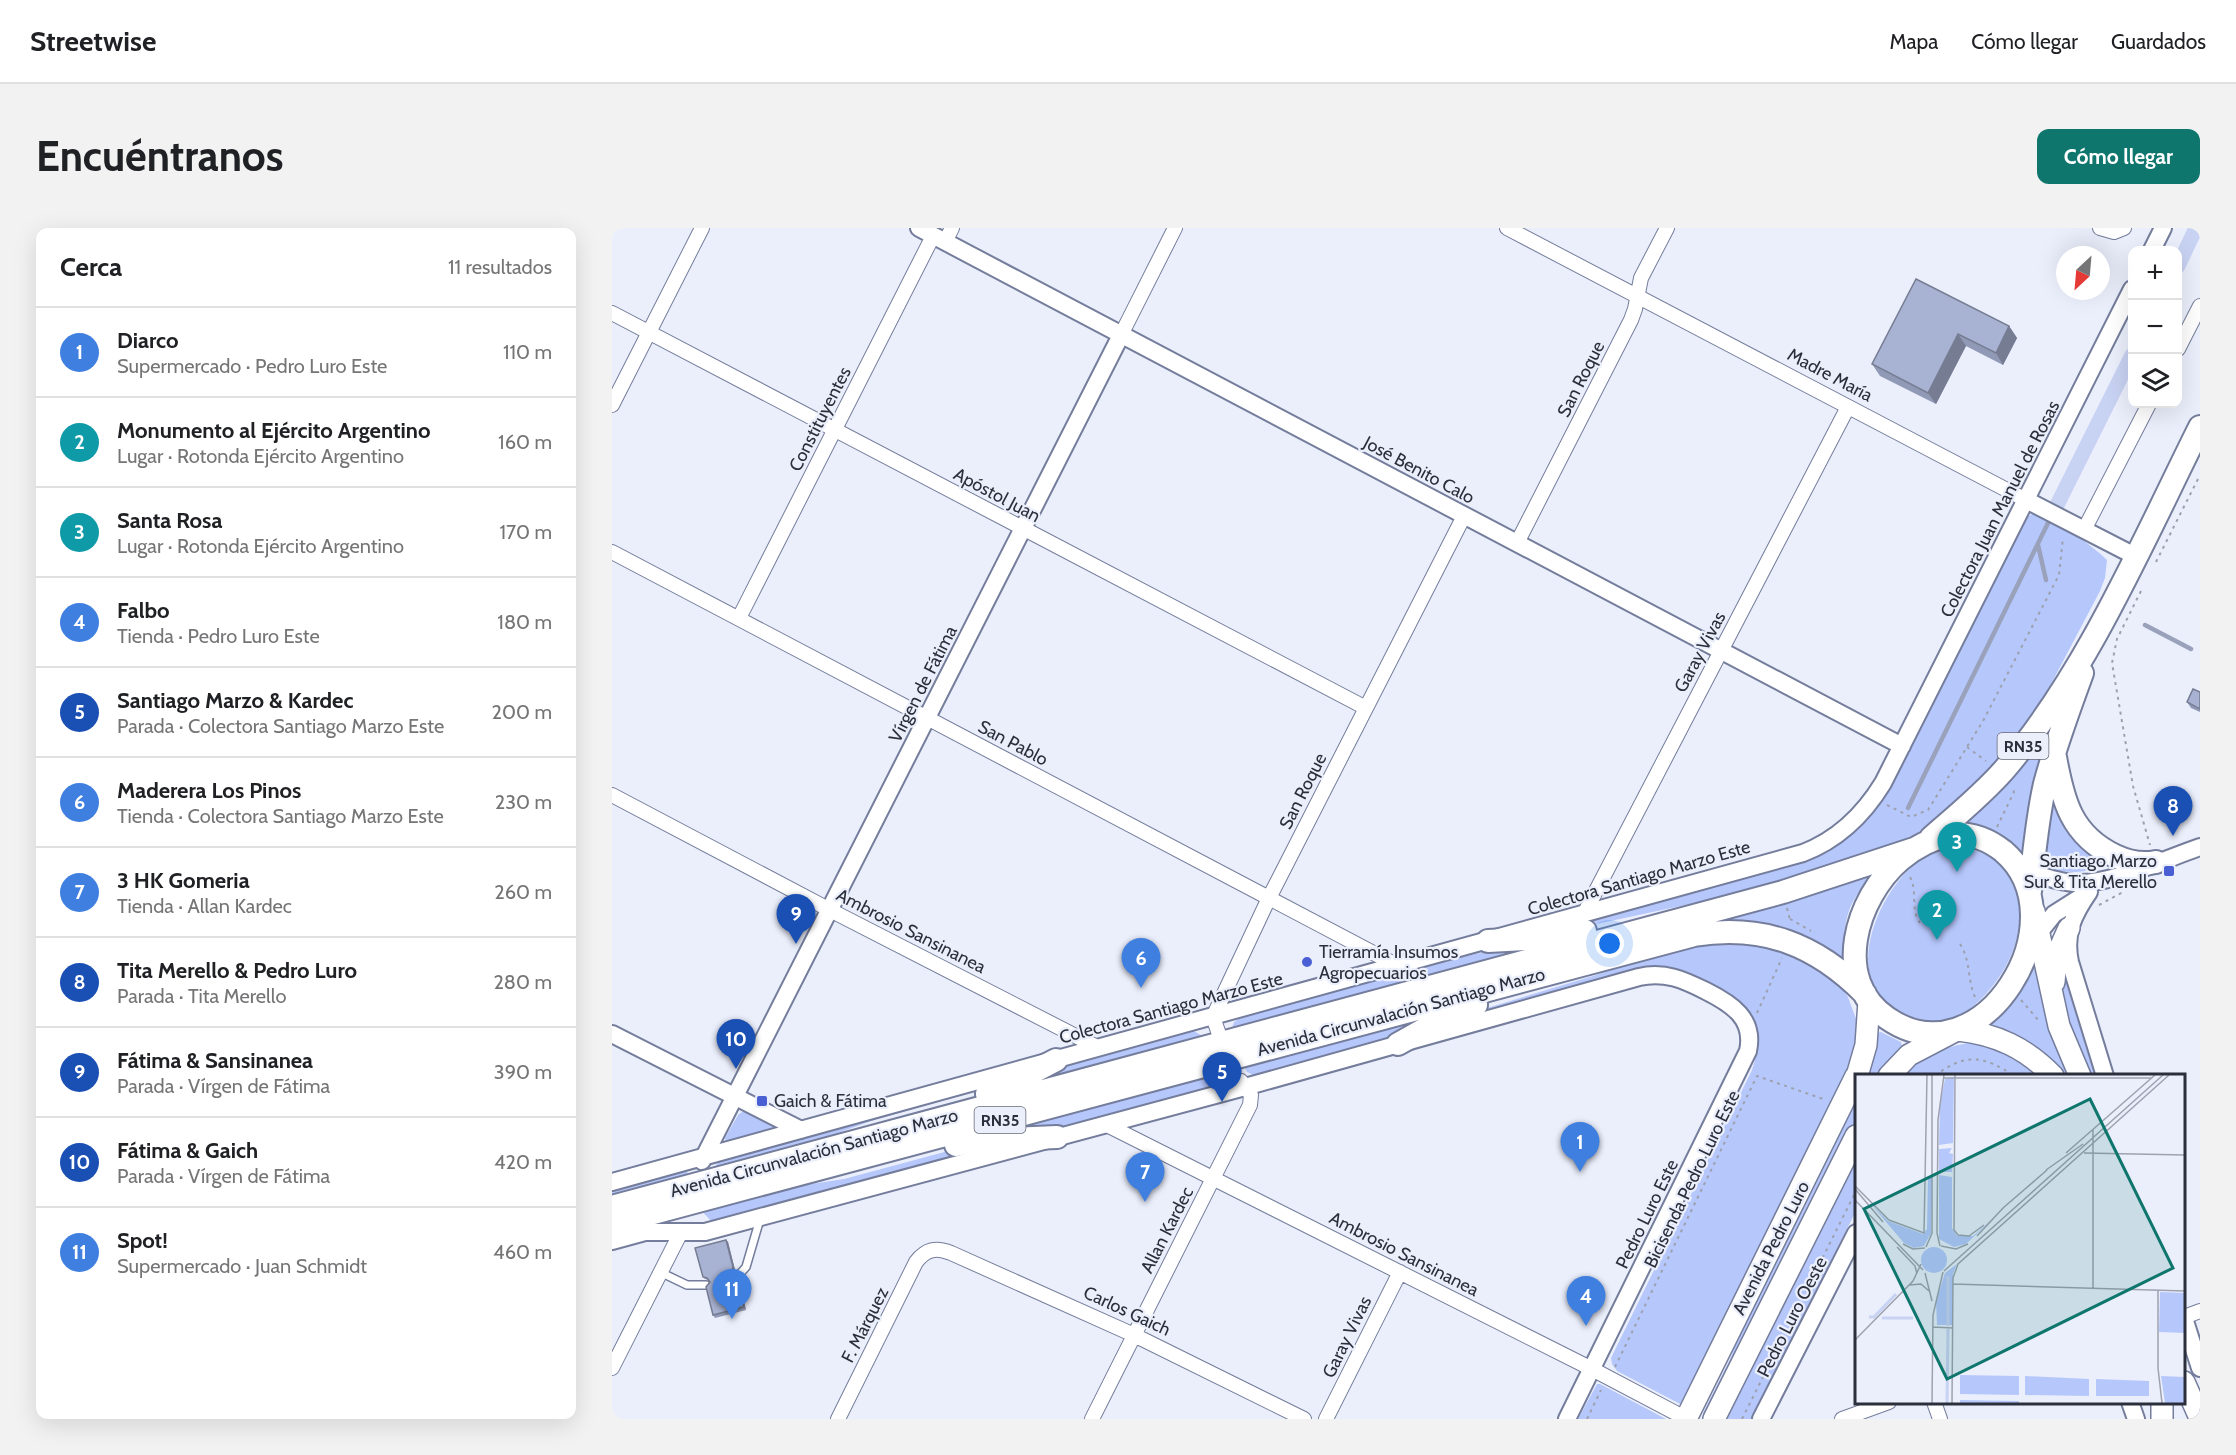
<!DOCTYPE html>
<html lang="es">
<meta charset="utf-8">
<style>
body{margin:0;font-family:Cabin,sans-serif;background:#f2f2f2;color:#202124}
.controls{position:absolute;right:18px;top:18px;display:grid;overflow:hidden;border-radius:12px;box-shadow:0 6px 24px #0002}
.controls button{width:54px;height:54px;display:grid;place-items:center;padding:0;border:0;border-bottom:2px solid #e0e0e0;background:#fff;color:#202124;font:30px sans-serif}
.compass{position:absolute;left:1444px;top:18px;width:54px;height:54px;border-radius:50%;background:#fff;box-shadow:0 6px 24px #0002;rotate:206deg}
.you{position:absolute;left:998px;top:716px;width:21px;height:21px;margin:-15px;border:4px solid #fff;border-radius:50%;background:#1a73e8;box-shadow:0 0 0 9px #1a73e833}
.badge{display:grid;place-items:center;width:39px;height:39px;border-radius:50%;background:#0f766e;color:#fff;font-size:20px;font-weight:700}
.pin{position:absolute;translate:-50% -50px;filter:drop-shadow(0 2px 3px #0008)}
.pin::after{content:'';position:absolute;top:32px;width:21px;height:18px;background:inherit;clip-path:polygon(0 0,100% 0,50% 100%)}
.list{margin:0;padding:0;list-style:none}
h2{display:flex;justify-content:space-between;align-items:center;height:78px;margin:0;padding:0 24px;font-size:26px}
h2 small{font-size:20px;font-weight:400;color:#757577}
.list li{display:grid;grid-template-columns:39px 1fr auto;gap:18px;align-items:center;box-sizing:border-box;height:90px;padding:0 24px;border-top:2px solid #e0e0e0}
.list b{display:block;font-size:22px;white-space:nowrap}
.list p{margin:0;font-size:20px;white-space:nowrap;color:#757577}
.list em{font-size:20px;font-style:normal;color:#757577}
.icon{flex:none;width:33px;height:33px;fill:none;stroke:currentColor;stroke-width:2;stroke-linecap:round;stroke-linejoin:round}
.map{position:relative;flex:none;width:1588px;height:1191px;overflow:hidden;border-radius:12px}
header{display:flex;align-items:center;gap:36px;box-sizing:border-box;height:84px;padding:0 30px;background:#fff;border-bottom:2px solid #e0e0e0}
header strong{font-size:28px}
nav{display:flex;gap:33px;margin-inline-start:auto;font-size:21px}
.intro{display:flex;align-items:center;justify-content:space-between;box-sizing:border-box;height:144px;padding:0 36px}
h1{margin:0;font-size:42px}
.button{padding:15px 27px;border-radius:12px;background:#0f766e;color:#fff;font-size:21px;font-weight:700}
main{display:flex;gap:36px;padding:0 36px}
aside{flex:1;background:#fff;border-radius:12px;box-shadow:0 6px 24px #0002}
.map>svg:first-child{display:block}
</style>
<header>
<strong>Streetwise</strong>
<nav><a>Mapa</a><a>Cómo llegar</a><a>Guardados</a></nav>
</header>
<div class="intro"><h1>Encuéntranos</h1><a class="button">Cómo llegar</a></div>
<main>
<aside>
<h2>Cerca<small>11 resultados</small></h2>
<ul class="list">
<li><span class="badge" style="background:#3f7fe0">1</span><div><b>Diarco</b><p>Supermercado · Pedro Luro Este</p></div><em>110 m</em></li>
<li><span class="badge" style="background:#0f9aa8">2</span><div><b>Monumento al Ejército Argentino</b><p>Lugar · Rotonda Ejército Argentino</p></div><em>160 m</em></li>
<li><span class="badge" style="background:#0f9aa8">3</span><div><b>Santa Rosa</b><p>Lugar · Rotonda Ejército Argentino</p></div><em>170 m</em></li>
<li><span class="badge" style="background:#3f7fe0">4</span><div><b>Falbo</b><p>Tienda · Pedro Luro Este</p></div><em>180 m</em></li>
<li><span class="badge" style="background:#1a4fb4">5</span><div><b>Santiago Marzo &amp; Kardec</b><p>Parada · Colectora Santiago Marzo Este</p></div><em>200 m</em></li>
<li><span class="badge" style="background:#3f7fe0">6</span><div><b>Maderera Los Pinos</b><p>Tienda · Colectora Santiago Marzo Este</p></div><em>230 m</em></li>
<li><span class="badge" style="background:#3f7fe0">7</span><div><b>3 HK Gomeria</b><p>Tienda · Allan Kardec</p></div><em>260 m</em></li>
<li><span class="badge" style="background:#1a4fb4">8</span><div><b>Tita Merello &amp; Pedro Luro</b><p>Parada · Tita Merello</p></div><em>280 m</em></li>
<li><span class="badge" style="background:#1a4fb4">9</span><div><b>Fátima &amp; Sansinanea</b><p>Parada · Vírgen de Fátima</p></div><em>390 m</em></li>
<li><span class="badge" style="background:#1a4fb4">10</span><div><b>Fátima &amp; Gaich</b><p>Parada · Vírgen de Fátima</p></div><em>420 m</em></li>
<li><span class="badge" style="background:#3f7fe0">11</span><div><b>Spot!</b><p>Supermercado · Juan Schmidt</p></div><em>460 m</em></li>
</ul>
</aside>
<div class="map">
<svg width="1588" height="1191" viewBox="0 0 1588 1191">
<rect width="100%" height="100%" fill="#ebeffc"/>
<path fill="#b6c7fc" d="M1420,286C1441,289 1480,317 1495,332L1493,350L1488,363L1428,477L1402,515L1361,561L1315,599L1284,617L1153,660L947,704L946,702L1166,641L1203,627L1240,603L1255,590L1264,579L1294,530L1410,292Z
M1448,479L1412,627L1387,606L1353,593Z
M1439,567L1495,635L1494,637C1474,646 1451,646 1431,639Z
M1345,620C1362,620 1378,626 1390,639C1424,678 1404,736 1371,769C1362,778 1350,789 1337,792C1331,794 1322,794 1315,794C1307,794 1297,788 1290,784C1226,757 1265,663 1307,633C1318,625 1331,621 1345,620Z
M1257,646C1252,658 1243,668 1238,680C1231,698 1232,715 1230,733L1096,696Z
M946,713L619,803L622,794L631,788L863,726Z
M1093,714H1150L1198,734L1226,755L1236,769L1247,799L1240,839L1070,1177L1005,1143L1000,1136L999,1130L1140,842C1158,792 1131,772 1089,753C1071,745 1056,737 1035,739L842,793V790L981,748L1047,725Z
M1423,735L1460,847H1450L1376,799L1402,773L1415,753Z
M1450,735L1487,847H1475L1461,816L1448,765Z
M834,781L778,811L643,848L635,844L632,839Z
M576,803H582L592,809L383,867L450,839Z
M1269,804L1289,814L1290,820L1268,847L1253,848L1265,805Z
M1366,814L1382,816L1431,848H1287C1308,828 1338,816 1366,814Z
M608,844L607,855L599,860L452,900L378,903Z
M378,857V859L259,893L182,921L104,940V937L111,930Z
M1244,866V893L1098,1186L1094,1188L1091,1185L1119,1129L1129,1099Z
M130,884H135L162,897L163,901L114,915L113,910L126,887Z
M383,918L104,994L98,992L89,982L161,962L232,951L351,919Z
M1244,923V983L1139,1191H1110Z
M74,942L76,946L74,948L0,968V960Z
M985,1156H988L1054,1191H966Z"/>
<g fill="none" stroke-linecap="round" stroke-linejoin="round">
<path stroke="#99a1bb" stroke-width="4.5" d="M1426,317L1434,352
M1533,397L1579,421
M1296,580L1437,293"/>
<path stroke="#c8d2f2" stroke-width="15" d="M1566,38L1584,0
M1444,279L1520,127"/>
<defs>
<path id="service" d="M48,1044L75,1057H94
M125,1049L134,1039L148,991"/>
<path id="minor" d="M895,0L1414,272
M1488,0L1502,4L1512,0
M333,14L340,0
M0,85L754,480
M509,107L563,0
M1566,121L1588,78
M0,177L90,0
M1472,302L1537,176
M905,315L1019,92L1023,81L1029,50L1055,0
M0,324L786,738
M127,390L321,8
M0,567L218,682L487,820
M972,686L1236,179
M626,861L601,789L657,670L852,288
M493,896L980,1141L1075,1191
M1572,1089L1588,1083
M0,1140L68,1006
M1322,1174L1328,1191
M226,1191L304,1034C314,1021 324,1019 339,1025L522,1107L692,1191
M480,1191L638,877L639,867L629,853
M714,1191L788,1044
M1230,1191L1277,1174"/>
<path id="tertiary" d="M307,0L1290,518
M1540,22L1551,0
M1414,272L1523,328
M1411,642C1428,647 1445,654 1462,655C1498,657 1553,631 1588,619
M1477,664C1461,687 1452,706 1458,734L1493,848
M1422,711L1442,686L1472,667
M0,806L189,902
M90,933L509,107
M0,954L1191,625C1225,612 1252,586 1271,555L1520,61
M0,1013L33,1004H93L633,859L1027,749C1053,743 1072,752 1094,763C1120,776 1143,791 1136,823L955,1191
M1572,1090L1588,1140
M1518,1174L1524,1191
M1149,1191L1244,1005"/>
<path id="primary" d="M1422,683L1447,798L1468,848
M1442,754L1444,729L1457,700
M1346,802C1384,806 1414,820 1441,848
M1245,848L1254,817L1257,773
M1277,848L1297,827L1341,804
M1572,1154L1588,1190
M1550,1174V1191
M1074,1191L1244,848
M1102,1191L1244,908"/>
<path id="trunk" d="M1443,529C1451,573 1459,607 1503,628C1516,634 1529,637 1544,634
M1340,606C1359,605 1376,611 1391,623C1471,691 1370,856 1275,790C1219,752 1244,670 1288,632C1303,619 1321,610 1340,606Z
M1319,610C1344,588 1370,567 1392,542C1475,445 1531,313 1588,199
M1418,663C1422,627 1425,591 1433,556C1443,518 1457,481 1470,445
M876,713L932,710L973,703
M786,816L838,787L864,777
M375,866L394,858L444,832
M344,917L370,912L445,909
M0,979L1171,664L1305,620
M0,996L1082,707C1151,696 1204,716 1253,766"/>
</defs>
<use href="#service" stroke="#747d9b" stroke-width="10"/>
<use href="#minor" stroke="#747d9b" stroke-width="16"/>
<use href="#tertiary" stroke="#747d9b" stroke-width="20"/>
<use href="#primary" stroke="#747d9b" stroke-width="24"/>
<use href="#trunk" stroke="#747d9b" stroke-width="26"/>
<path stroke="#9da1ae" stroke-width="2" stroke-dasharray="3 4.5" stroke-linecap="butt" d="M1544,334L1588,247
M1529,363L1505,411L1500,435L1521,558L1538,617
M1355,519L1374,533
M1275,577L1299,589L1316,582L1371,493L1447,347L1451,310
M1385,599L1402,564L1401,560
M1298,649C1306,664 1298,682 1308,695
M1487,677L1511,664
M1175,680L1178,692
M1178,691L1199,703
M1348,716C1359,733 1355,751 1363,769
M1409,772L1427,793
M1145,785L1170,730
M1323,848C1353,824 1373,828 1402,848
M1003,1139L1145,848L1214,872
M975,1191L989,1162
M1130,1191L1244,963"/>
<use href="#service" stroke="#fff" stroke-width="7"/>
<use href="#minor" stroke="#fff" stroke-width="14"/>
<use href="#tertiary" stroke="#fff" stroke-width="16"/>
<use href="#primary" stroke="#fff" stroke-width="21"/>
<use href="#trunk" stroke="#fff" stroke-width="22"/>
</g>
<path fill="#9099b5" d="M1304,51L1397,98L1405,110L1391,137L1354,118L1324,176L1268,148L1260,136Z
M1588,464V484L1579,480L1575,474Z
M114,1012L116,1014L123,1042L120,1050L125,1051L127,1054L134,1082L103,1090L101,1087L98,1054L97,1052L93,1051L91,1049Z"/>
<path fill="#767d93" d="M1397,98L1405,110L1391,137L1384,125Z
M1346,106L1354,118L1324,176L1316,165Z
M114,1012L116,1014L123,1042L120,1050L118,1047Z
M125,1051L127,1054L134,1082L132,1079Z"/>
<path fill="#a8b2d2" stroke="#767d93" stroke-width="1.5" d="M1304,51L1397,98L1384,125L1346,106L1316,165L1260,136Z
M1581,461L1588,464V481L1575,474Z
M114,1012L121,1039L118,1047L120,1051H125L132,1079L101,1087L94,1059L98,1054L95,1050L91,1049L83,1020Z"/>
<g fill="#495fd3" stroke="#ebeffc" stroke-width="2">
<rect x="1551" y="637" width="12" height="12" rx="3"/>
<circle cx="695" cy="734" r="6"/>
<rect x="144" y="867" width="12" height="12" rx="3"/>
</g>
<g text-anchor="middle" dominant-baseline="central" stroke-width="4.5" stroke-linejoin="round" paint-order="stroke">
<g fill="#ebeffc" stroke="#656975" stroke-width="1.5">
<rect x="1385.5" y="505" width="51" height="26" rx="4.5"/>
<rect x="362.5" y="879" width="51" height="26" rx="4.5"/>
</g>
<g font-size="16" font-weight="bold" fill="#2b2f3b">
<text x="1411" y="518">RN35</text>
<text x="388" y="892">RN35</text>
</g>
<g font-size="18" fill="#2b2f3b" stroke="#ebeffc">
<text transform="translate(1218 147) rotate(28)">Madre María</text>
<text transform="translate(969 151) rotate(-63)">San Roque</text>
<text transform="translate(208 191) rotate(-63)">Constituyentes</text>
<text transform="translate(807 242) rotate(28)">José Benito Calo</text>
<text transform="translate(385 267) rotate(28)">Apóstol Juan</text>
<text transform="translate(1388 281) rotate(-63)">Colectora Juan Manuel de Rosas</text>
<text transform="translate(1088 424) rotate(-62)">Garay Vivas</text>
<text transform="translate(311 456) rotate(-63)">Vírgen de Fátima</text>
<text transform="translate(401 515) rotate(28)">San Pablo</text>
<text transform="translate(691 563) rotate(-63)">San Roque</text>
<text transform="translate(1027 650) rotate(-16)">Colectora Santiago Marzo Este</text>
<text transform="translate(299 703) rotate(27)">Ambrosio Sansinanea</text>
<text transform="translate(559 780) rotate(-15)">Colectora Santiago Marzo Este</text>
<text transform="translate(789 784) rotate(-15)">Avenida Circunvalación Santiago Marzo</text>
<text transform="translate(202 925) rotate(-15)">Avenida Circunvalación Santiago Marzo</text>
<text transform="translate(1080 951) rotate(-64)">Bicisenda Pedro Luro Este</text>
<text transform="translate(1035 986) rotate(-64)">Pedro Luro Este</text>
<text transform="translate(555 1002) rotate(-63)">Allan Kardec</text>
<text transform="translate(1159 1020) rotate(-63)">Avenida Pedro Luro</text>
<text transform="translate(792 1026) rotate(27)">Ambrosio Sansinanea</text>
<text transform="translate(515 1083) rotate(25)">Carlos Gaich</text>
<text transform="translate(1180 1089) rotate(-63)">Pedro Luro Oeste</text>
<text transform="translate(253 1097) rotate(-63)">F. Márquez</text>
<text transform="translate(735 1109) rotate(-64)">Garay Vivas</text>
</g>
<g font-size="18" fill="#2b2f3b" stroke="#ebeffc" text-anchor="start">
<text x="1545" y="633" text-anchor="end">Santiago Marzo<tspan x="1545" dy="21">Sur &amp; Tita Merello</tspan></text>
<text x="707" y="724">Tierramía Insumos<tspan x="707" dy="21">Agropecuarios</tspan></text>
<text x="162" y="873">Gaich &amp; Fátima</text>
</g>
</g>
<g transform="translate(1243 846)">
<rect width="330" height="330" fill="#ebeffc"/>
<path d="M99,3L98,69L84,71L85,29L90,5ZM97,74L94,79L98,80L97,98H84V75ZM77,101L76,159L69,172L59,174L49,169L15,129L33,147L68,160L72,155L73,103ZM84,101L97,103V154L102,162H118L143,140L111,170L99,173L84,165ZM66 186a13 13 0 1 1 26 0a13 13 0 1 1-26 0ZM102,190L98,200L97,251H82L81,227L90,199ZM305,218L330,219V259L304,258ZM105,301L164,302V321L105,320ZM170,302L234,305V322L170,321ZM306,302L330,303V329H310ZM241,305L294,307V322H241ZM105,326L164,327V329H105Z" fill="#b6c7fc"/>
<path fill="none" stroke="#c8d2f2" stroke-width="3" d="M14,243H19L41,220M27,244H58M93,252V202M92,329L93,255"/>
<path fill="none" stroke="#9ea2af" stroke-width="1.5" d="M100,1L99,156L103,161L114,162L129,151M89,4H297M211,79L300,1M229,79L330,81M191,96L228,70M0,112L34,146L69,159L72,1M0,115L28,148M0,126L68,196M148,134L192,96M122,162L149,133M48,170L58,175L70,174M85,172L82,159L83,46L89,1M86,172L101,175L113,170M42,173L60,192L62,200M71,173L77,159V1M89,197L308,1M70,199L77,227M98,210L330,217M54,211L66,210L74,217M238,215V56M303,217V294L307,329M78,253L98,254M0,266L58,207L66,190M77,329L78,241L88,198M97,329L98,204L103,190L314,1"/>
<path fill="#0f766e" fill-opacity="0.15" stroke="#0f766e" stroke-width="3" d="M235,25L318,194L92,305L9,135Z"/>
<rect width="330" height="330" fill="none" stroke="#2b2f3b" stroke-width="3"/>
</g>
</svg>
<div class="controls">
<button>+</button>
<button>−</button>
<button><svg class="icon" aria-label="layers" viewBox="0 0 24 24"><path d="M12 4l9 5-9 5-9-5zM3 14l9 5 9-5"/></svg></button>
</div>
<svg class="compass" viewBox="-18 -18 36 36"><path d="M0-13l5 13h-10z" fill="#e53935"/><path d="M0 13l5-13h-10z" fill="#757577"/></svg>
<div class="you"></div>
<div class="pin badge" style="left:968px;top:944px;background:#3f7fe0">1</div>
<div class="pin badge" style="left:1325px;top:712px;background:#0f9aa8">2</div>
<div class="pin badge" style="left:1345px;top:644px;background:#0f9aa8">3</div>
<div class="pin badge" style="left:974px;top:1098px;background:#3f7fe0">4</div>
<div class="pin badge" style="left:610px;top:874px;background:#1a4fb4">5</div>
<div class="pin badge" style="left:529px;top:760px;background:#3f7fe0">6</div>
<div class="pin badge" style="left:533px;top:974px;background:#3f7fe0">7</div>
<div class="pin badge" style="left:1561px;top:608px;background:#1a4fb4">8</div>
<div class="pin badge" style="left:184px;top:716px;background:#1a4fb4">9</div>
<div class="pin badge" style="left:124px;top:841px;background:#1a4fb4">10</div>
<div class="pin badge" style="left:120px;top:1091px;background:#3f7fe0">11</div>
</div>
</main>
